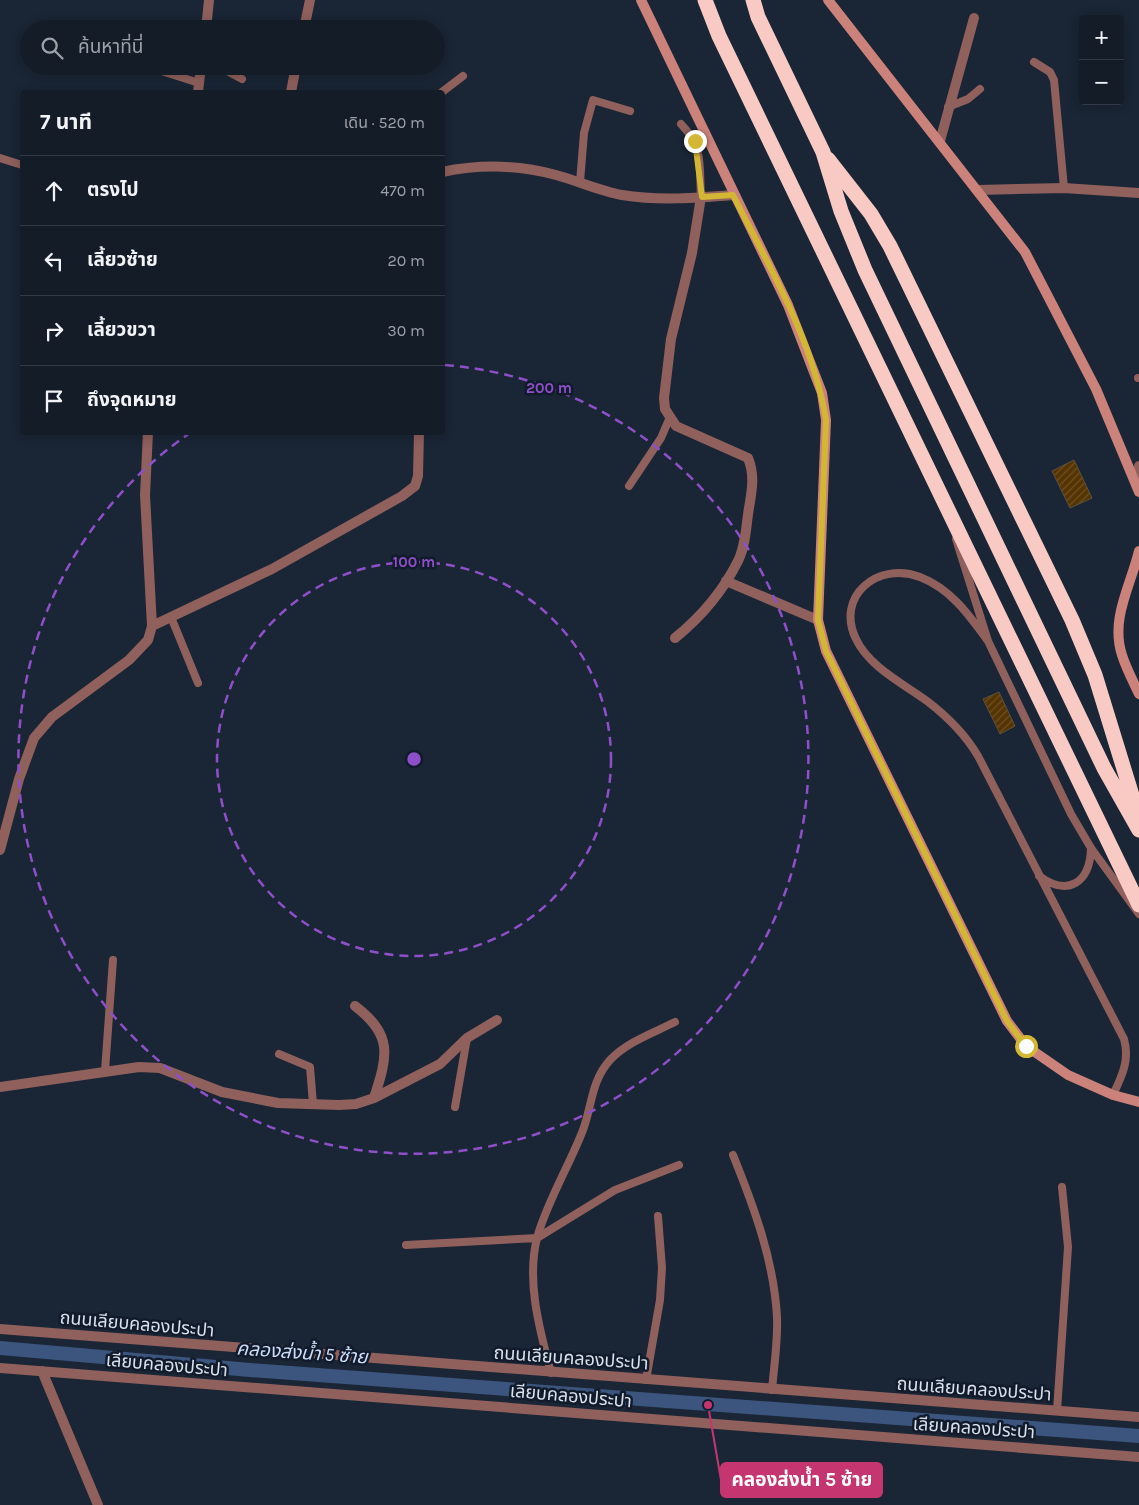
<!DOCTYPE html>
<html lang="th">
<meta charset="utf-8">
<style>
body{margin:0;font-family:Karla,"Noto Sans Thai",sans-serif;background:#212934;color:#f1f3f6}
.controls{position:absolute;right:15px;top:15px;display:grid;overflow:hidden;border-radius:5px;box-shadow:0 2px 12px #0003}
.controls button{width:45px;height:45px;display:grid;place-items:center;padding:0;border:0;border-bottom:1px solid #333a45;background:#141c28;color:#f1f3f6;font:25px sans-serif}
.stop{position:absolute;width:15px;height:15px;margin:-11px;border:4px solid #d4b635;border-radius:50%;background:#fff}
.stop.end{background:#d4b635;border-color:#fff;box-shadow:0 1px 5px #0008}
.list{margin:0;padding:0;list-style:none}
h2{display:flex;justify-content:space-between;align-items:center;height:65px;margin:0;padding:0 20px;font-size:21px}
h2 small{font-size:16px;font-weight:400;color:#9da1a8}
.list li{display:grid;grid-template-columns:32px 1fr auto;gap:15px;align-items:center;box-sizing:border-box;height:70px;padding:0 20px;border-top:1px solid #333a45}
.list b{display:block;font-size:19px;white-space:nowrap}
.list em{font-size:16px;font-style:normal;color:#9da1a8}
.icon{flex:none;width:28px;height:28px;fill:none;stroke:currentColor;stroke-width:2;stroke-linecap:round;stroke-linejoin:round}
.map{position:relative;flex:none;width:1139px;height:1505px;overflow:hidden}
.search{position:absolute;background:#141c28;box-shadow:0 2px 12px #0003;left:20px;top:20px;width:425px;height:55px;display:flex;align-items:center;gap:12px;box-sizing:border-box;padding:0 18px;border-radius:28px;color:#9da1a8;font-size:19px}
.panel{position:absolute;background:#141c28;box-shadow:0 2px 12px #0003;left:20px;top:90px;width:425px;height:345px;border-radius:5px}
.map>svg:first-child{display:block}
</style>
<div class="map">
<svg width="1139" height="1505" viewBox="0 0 1139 1505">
<defs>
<pattern id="building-hatch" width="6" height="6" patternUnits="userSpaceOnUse" patternTransform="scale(1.25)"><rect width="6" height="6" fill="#553401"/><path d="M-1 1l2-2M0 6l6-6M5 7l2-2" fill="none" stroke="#6d5126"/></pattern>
</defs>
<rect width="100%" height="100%" fill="#1a2535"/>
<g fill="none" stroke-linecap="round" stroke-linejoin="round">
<path stroke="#3c557f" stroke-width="14" d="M0,1348L250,1370L1139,1436"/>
</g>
<path fill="url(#building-hatch)" stroke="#5f503e" d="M1074,460L1092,498L1070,508L1052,471Z
M999,692L1015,726L1000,734L983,699Z"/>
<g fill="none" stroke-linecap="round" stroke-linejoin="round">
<path stroke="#8f605c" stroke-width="8" d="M1034,62L1050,72L1054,80L1064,188
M146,66L199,83
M218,66L242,79
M442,92L463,76
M948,107L968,99L980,89
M681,124C704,148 699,166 701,197
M0,158L22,165
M580,182L584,133L593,100L630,111
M1138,378H1139
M629,486L661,438L670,417
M956,539L988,641L1071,814L1091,848L1139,914
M171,617L198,683
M988,641C969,615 951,589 920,577C878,561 835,596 856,639C869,667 904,684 927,701C948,717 965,734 978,756L1124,1039C1130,1060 1122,1076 1113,1095
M1039,876C1068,897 1090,883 1091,848
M279,1054L310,1067L313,1104
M105,1071L113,960
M455,1107L467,1038
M733,1155C754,1207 774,1261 777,1317C778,1342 774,1366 772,1390
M406,1245L537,1238L615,1190L679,1165
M551,1373C540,1331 526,1282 537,1238C546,1204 570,1164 583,1130C592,1106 591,1081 610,1060C627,1042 653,1033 675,1022
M646,1380L660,1300L662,1268L658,1216
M1057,1411L1068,1247L1062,1187"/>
<path stroke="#8f605c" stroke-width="10" d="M206,29L209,0
M304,29L310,0
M198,92L201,66
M291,92L296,66
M940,141L974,18
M442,172C480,164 519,165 556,175C578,181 600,191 622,195C659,201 697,198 733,195
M978,190L1064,188L1139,193
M1135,479L1139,466
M726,581L818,620
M152,626L272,569L402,496L415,486L418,476L419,432
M675,638C701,617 723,591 738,561C746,545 746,525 749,508C752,490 755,475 748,458L676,426L665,409L664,398L671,339L692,253L701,197
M0,850L19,779L34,738L52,717L129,660L148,640L152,626L145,495L148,432
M0,1087L139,1067L160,1068L222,1092L278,1103L339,1105L356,1104L374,1098C388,1055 393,1035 355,1006
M374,1098L440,1064L467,1038L497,1020
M0,1329L1139,1417
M0,1368L1139,1457
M42,1371L98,1505"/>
<path stroke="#cb827a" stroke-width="10" d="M641,0L788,305L822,393L826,420L818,620L826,651L1007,1021L1026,1046L1068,1075L1113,1095L1139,1102
M828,0L1025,252L1096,389L1139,492
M1139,551C1131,585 1110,619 1122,655C1126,668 1133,681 1139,694"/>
<path stroke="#f9cac4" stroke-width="15" d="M705,0L719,36L1139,905
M753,0L758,17L823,152L841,211L865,270L1104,768L1139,830
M828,159L871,214L890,246L1072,620L1095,675L1139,818"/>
</g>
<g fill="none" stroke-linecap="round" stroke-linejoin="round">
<path stroke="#d4b635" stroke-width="6" d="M695,141L702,197L733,195C769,266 813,340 826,420L818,620L826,651L1007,1021L1026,1046"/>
</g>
<g fill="none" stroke="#8e50c8" stroke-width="2.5" stroke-dasharray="9 6">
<circle cx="414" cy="759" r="197"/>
<path d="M445 365A395 395 0 1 1 190 433"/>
</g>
<g text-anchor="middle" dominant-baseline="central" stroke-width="5" stroke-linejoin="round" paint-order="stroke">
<g font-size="18" fill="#d9e1ec" stroke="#111b2b">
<text transform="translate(137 1324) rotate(5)">ถนนเลียบคลองประปา</text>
<text transform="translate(571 1358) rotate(4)">ถนนเลียบคลองประปา</text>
<text transform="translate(167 1365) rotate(5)">เลียบคลองประปา</text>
<text transform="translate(974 1389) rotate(4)">ถนนเลียบคลองประปา</text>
<text transform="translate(571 1396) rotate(5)">เลียบคลองประปา</text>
<text transform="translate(974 1428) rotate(4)">เลียบคลองประปา</text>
</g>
<g font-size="19" font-style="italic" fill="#cbdcf8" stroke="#111b2b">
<text transform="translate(302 1353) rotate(4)">คลองส่งน้ำ 5 ซ้าย</text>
</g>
</g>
<circle cx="414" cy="759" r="8" fill="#8e50c8" stroke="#111b2b" stroke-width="2.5"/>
<g font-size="15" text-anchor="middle" font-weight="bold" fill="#8e50c8" stroke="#111b2b" stroke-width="5" stroke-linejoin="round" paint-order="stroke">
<text x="549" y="393">200 m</text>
<text x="414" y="567">100 m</text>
</g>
<path fill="none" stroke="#c53671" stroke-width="2" d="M708 1405L721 1480"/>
<circle fill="#c53671" stroke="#111b2b" stroke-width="2" cx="708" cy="1405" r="5"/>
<rect fill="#c53671" stroke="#c53671" stroke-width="2" x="721" y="1463" width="161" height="34" rx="5"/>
<g font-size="19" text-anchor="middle" font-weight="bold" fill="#fff">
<text x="802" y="1486">คลองส่งน้ำ 5 ซ้าย</text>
</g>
</svg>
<div class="controls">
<button>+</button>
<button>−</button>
</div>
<div class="stop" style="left:1026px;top:1046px"></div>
<div class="stop end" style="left:695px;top:141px"></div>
<div class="search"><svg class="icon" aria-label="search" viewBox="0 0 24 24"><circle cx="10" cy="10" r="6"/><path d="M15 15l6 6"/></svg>ค้นหาที่นี่</div>
<section class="panel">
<h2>7 นาที<small>เดิน · 520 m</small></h2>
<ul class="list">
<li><svg class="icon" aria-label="ahead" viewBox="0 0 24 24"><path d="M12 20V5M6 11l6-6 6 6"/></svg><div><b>ตรงไป</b></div><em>470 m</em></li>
<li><svg class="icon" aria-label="left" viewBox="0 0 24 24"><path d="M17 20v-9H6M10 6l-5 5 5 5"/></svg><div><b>เลี้ยวซ้าย</b></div><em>20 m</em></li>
<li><svg class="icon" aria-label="right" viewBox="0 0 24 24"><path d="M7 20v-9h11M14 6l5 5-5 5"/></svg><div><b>เลี้ยวขวา</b></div><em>30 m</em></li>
<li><svg class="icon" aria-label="arrive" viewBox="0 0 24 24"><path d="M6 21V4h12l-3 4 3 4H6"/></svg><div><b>ถึงจุดหมาย</b></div></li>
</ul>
</section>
</div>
